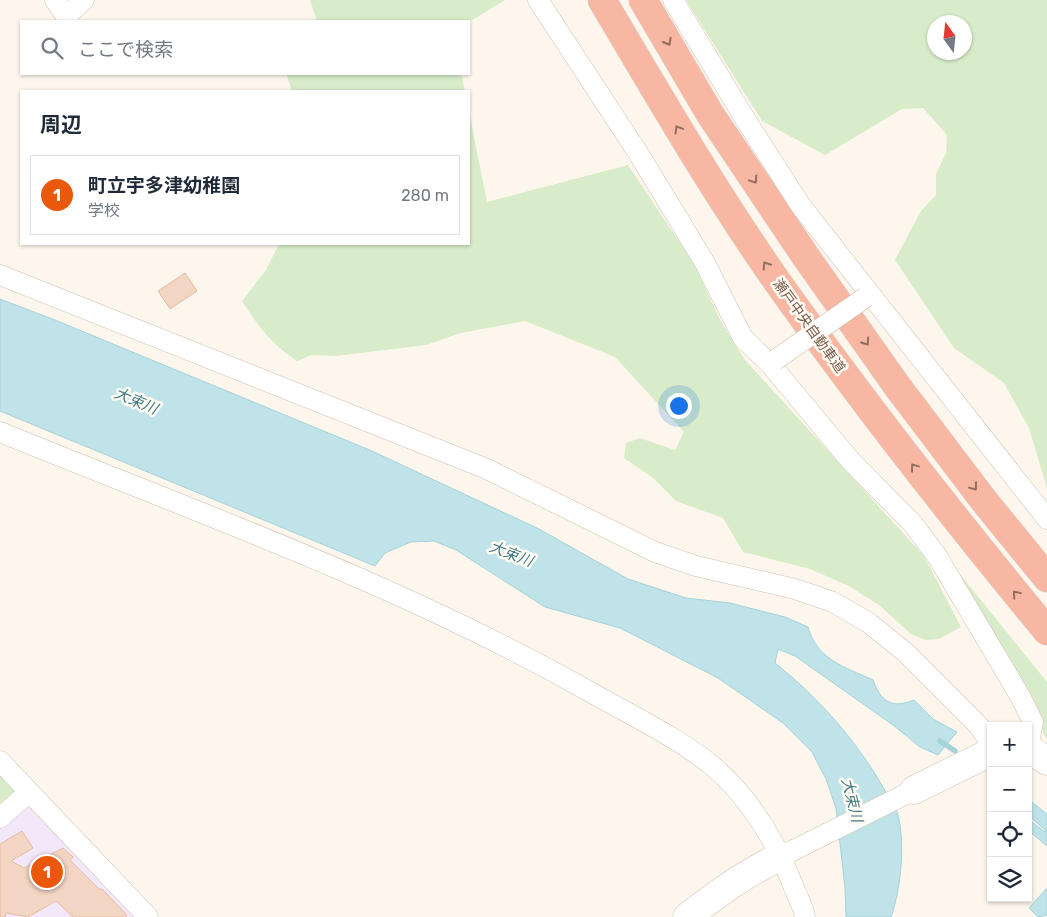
<!DOCTYPE html>
<html lang="ja">
<meta charset="utf-8">
<style>
body{margin:0;font-family:Rubik,"Noto Sans JP",sans-serif;background:#f2f2f3;color:#1f2937}
.controls{position:absolute;right:15px;bottom:15px;display:grid;overflow:hidden;border-radius:0px;box-shadow:0 1px 4px #0004}
.controls button{width:45px;height:45px;display:grid;place-items:center;padding:0;border:0;border-bottom:1px solid #e0e1e3;background:#fff;color:#1f2937;font:25px sans-serif}
.compass{position:absolute;left:927px;top:15px;width:45px;height:45px;border-radius:50%;background:#fff;box-shadow:0 1px 4px #0004;rotate:345deg}
.you{position:absolute;left:678px;top:405px;width:18px;height:18px;margin:-12px;border:4px solid #fff;border-radius:50%;background:#1a73e8;box-shadow:0 0 0 8px #1a73e833}
.badge{display:grid;place-items:center;width:32px;height:32px;border-radius:50%;background:#ea580c;color:#fff;font-size:16px;font-weight:700}
.pin{position:absolute;translate:-50% -50%;border:2px solid #fff;box-shadow:0 1px 5px #0006}
.list{margin:0;padding:0;list-style:none}
h2{display:flex;justify-content:space-between;align-items:center;height:65px;margin:0;padding:0 20px;font-size:21px}
h2 small{font-size:16px;font-weight:400;color:#747a83}
.list li{display:grid;grid-template-columns:32px 1fr auto;gap:15px;align-items:center;box-sizing:border-box;height:80px;margin:0 10px 10px;padding:0 10px;border:1px solid #e0e1e3;border-radius:0px}
.list b{display:block;font-size:19px;white-space:nowrap}
.list p{margin:0;font-size:16px;white-space:nowrap;color:#747a83}
.list em{font-size:16px;font-style:normal;color:#747a83}
.icon{flex:none;width:28px;height:28px;fill:none;stroke:currentColor;stroke-width:2;stroke-linecap:round;stroke-linejoin:round}
.map{position:relative;flex:none;width:1047px;height:917px;overflow:hidden}
.search{position:absolute;background:#fff;box-shadow:0 1px 4px #0004;left:20px;top:20px;width:450px;height:55px;display:flex;align-items:center;gap:12px;box-sizing:border-box;padding:0 18px;border-radius:0px;color:#747a83;font-size:19px}
.panel{position:absolute;background:#fff;box-shadow:0 1px 4px #0004;left:20px;top:90px;width:450px;height:155px;border-radius:0px}
.map>svg:first-child{display:block}
</style>
<div class="map">
<svg width="1047" height="917" viewBox="0 0 1047 917">
<rect width="100%" height="100%" fill="#fdf6ec"/>
<path fill="#f3e8fa" d="M28,804L137,917H0V828Z"/>
<path fill="#d8ecc9" fill-rule="evenodd" d="M310,0H505L469,22L317,21Z
M686,0H1047V488L1029,428L1004,383L954,348L895,260L921,211L936,195V174L946,153L947,135L923,108L902,109L825,155L762,121ZM934,22H964V52H934Z
M286,74H461L465,91H292Z
M469,112L487,202L628,165L694,264L721,322L745,360L924,556L961,627L939,639L926,640L911,634L879,605L849,586L810,569L743,552L723,518L676,501L652,477L624,458L626,443L640,438L675,450L684,432L615,357L525,321L461,333L426,345L336,356L312,355L297,361C270,343 259,327 242,301L266,270L279,244H469Z
M942,552L1047,682V739C1042,734 1036,707 1032,698Z
M0,772L19,791L0,809Z"/>
<path fill="#bfe3e8" stroke="#a5d3da" d="M0,299L55,320L372,451L539,529L628,579L686,598L730,603L785,617L808,627C817,660 845,667 873,680C881,702 892,709 914,700L933,719L957,732L938,755L920,747L893,725L795,656L778,649L775,663C818,697 857,741 884,789C888,796 894,804 897,812C906,840 901,889 891,917H846L845,888L836,808L826,779L812,752L783,723L718,678L620,628L545,607L456,550L434,541L411,542L385,553L375,566L0,411Z
M1028,799L1047,814V846L1028,830V819L1045,832L1046,831L1028,815Z
M1047,888V915L1038,917L1029,908Z"/>
<g fill="none" stroke-linecap="round" stroke-linejoin="round">
<path stroke="#a5d3da" stroke-width="5.5" d="M940,741L955,751"/>
</g>
<path fill="#f3d5c3" stroke="#e6bba3" d="M185,273L197,291L170,309L158,291Z
M22,831L33,848L11,861L24,868L63,848L73,857L70,860L99,889H102L127,915L125,917H73L56,901L28,917L6,913L5,917H0V844Z"/>
<g fill="none" stroke-linecap="round" stroke-linejoin="round">
<defs>
<path id="street" d="M55,0L66,16L84,0
M538,0L640,156L705,263L743,338L771,365L850,460L913,524L937,556L1020,696L1033,722L1028,748
M673,0L747,122L801,206L1047,519
M0,275L487,469L655,552L696,566L795,589L833,602L869,623L905,652L979,726L991,744
M0,432C196,512 398,584 583,688C623,711 682,739 716,769C752,801 775,840 793,885C797,896 803,906 805,917
M0,761L148,917
M0,818L29,792
M782,856L914,790"/>
<path id="secondary" d="M1028,748L1047,761
M914,790L991,752
M687,917C717,894 747,872 782,856"/>
<path id="highway" d="M602,0C657,93 712,188 774,277C860,399 952,516 1047,631
M643,0L710,114L806,257L897,386L985,502L1047,578"/>
</defs>
<use href="#street" stroke="#d1beb0" stroke-width="21"/>
<use href="#secondary" stroke="#d6c0b0" stroke-width="29"/>
<use href="#highway" stroke="#dad1cd" stroke-width="29"/>
<use href="#street" stroke="#fff" stroke-width="20"/>
<use href="#secondary" stroke="#fff" stroke-width="28"/>
<use href="#highway" stroke="#f7b7a3" stroke-width="28"/>
<defs>
<path id="street-bridge" d="M775,360L866,297"/>
</defs>
<use href="#street-bridge" stroke="#d1beb0" stroke-width="21" stroke-linecap="butt"/>
<use href="#street-bridge" stroke="#fff" stroke-width="20"/>
</g>
<defs><path id="oneway-chevron" d="M-2-3.5L2.5 0L-2 3.5" fill="none" stroke-width="1.6" stroke-linecap="round" stroke-linejoin="round" transform="scale(1.25)"/></defs>
<g stroke="#936e5e">
<use href="#oneway-chevron" transform="translate(668 42) rotate(60)"/>
<use href="#oneway-chevron" transform="translate(678 129) rotate(-121)"/>
<use href="#oneway-chevron" transform="translate(754 180) rotate(56)"/>
<use href="#oneway-chevron" transform="translate(766 265) rotate(-123)"/>
<use href="#oneway-chevron" transform="translate(866 342) rotate(55)"/>
<use href="#oneway-chevron" transform="translate(914 467) rotate(-127)"/>
<use href="#oneway-chevron" transform="translate(974 487) rotate(53)"/>
<use href="#oneway-chevron" transform="translate(1016 594) rotate(-130)"/>
</g>
<g text-anchor="middle" dominant-baseline="central" stroke-width="5" stroke-linejoin="round" paint-order="stroke">
<g font-size="14" fill="#7a5c4d" stroke="#fffaf3">
<text transform="translate(809 326) rotate(54)">瀬戸中央自動車道</text>
</g>
<g font-size="15" font-style="italic" fill="#437c86" stroke="#fffaf3">
<text transform="translate(136 401) rotate(23)">大束川</text>
<text transform="translate(511 554) rotate(21)">大束川</text>
<text transform="translate(852 800) rotate(76)">大束川</text>
</g>
</g>
</svg>
<div class="controls">
<button>+</button>
<button>−</button>
<button><svg class="icon" aria-label="locate" viewBox="0 0 24 24"><circle cx="12" cy="12" r="6"/><path d="M12 2v4M12 18v4M2 12h4M18 12h4"/></svg></button>
<button><svg class="icon" aria-label="layers" viewBox="0 0 24 24"><path d="M12 4l9 5-9 5-9-5zM3 14l9 5 9-5"/></svg></button>
</div>
<svg class="compass" viewBox="-18 -18 36 36"><path d="M0-13l5 13h-10z" fill="#e53935"/><path d="M0 13l5-13h-10z" fill="#747a83"/></svg>
<div class="you"></div>
<div class="pin badge" style="left:47px;top:872px">1</div>
<div class="search"><svg class="icon" aria-label="search" viewBox="0 0 24 24"><circle cx="10" cy="10" r="6"/><path d="M15 15l6 6"/></svg>ここで検索</div>
<section class="panel">
<h2>周辺<small></small></h2>
<ul class="list">
<li><span class="badge">1</span><div><b>町立宇多津幼稚園</b><p>学校</p></div><em>280 m</em></li>
</ul>
</section>
</div>
